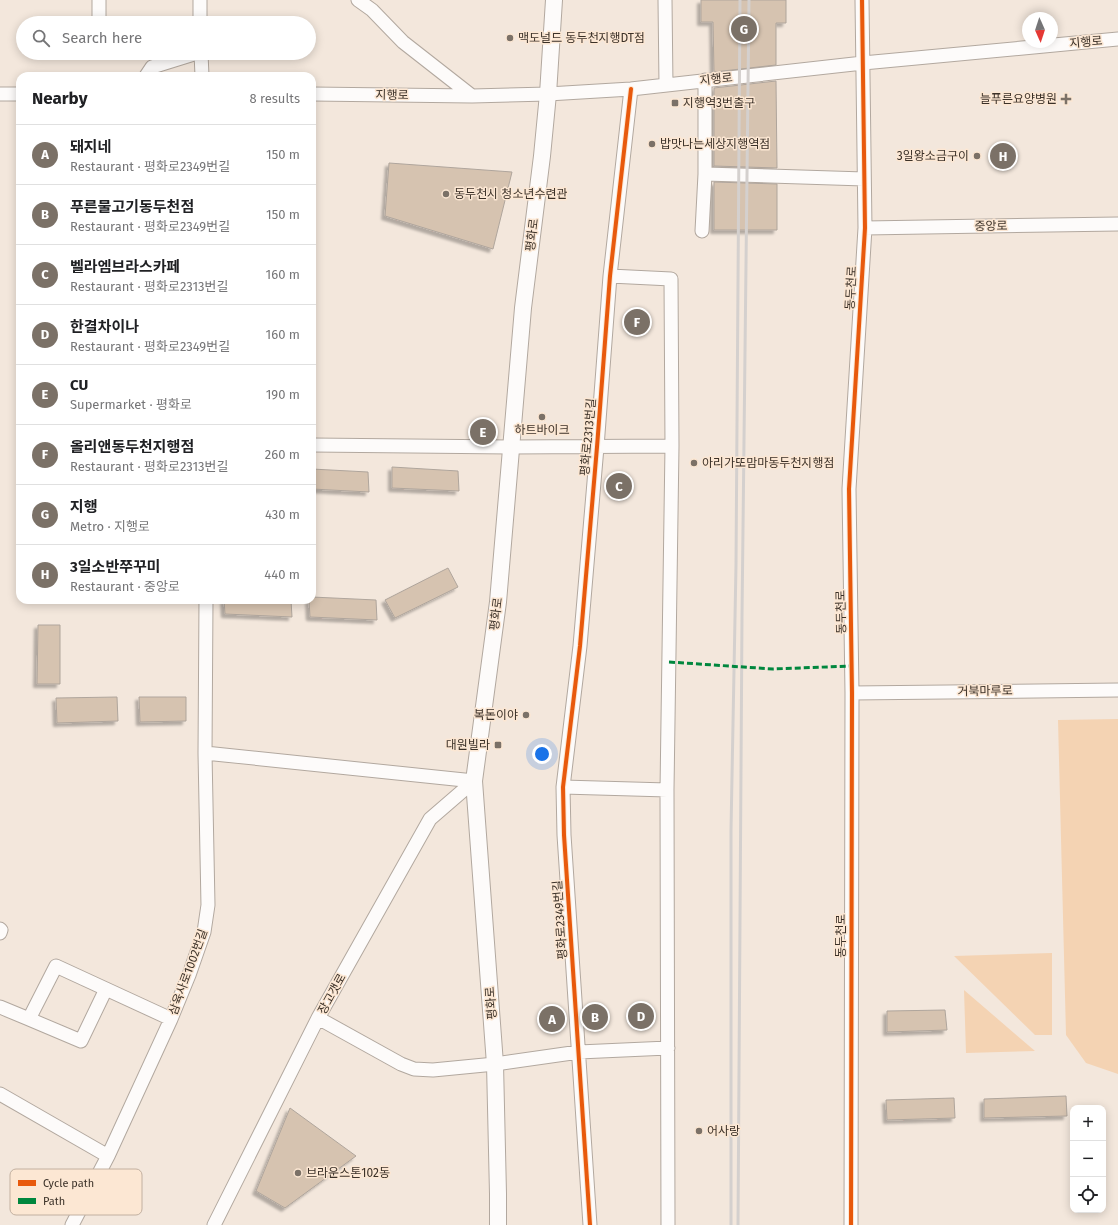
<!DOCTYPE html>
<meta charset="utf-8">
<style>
body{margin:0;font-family:"Fira Sans","Noto Sans KR",sans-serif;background:#f6f6f6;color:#202124}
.controls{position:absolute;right:12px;bottom:12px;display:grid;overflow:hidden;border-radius:8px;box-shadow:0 2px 10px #0003}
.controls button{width:36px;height:36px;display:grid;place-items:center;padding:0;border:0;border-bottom:1px solid #e0e0e0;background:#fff;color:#202124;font:20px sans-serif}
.compass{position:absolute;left:1022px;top:12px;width:36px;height:36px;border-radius:50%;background:#fff;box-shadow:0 2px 10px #0003;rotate:177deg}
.you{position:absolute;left:542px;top:754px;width:14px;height:14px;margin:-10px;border:3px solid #fff;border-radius:50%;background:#1a73e8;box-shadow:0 0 0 6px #1a73e833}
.badge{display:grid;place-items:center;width:26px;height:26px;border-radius:50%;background:#7b7167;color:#fff;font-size:13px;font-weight:700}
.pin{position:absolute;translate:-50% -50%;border:2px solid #fff;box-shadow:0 1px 4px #0006}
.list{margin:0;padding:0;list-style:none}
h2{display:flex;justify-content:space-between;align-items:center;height:52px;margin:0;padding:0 16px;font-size:17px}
h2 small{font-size:13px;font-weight:400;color:#757577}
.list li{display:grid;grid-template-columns:26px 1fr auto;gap:12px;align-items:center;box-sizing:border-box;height:60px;padding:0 16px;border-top:1px solid #e0e0e0}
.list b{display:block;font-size:15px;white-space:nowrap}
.list p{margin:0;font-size:13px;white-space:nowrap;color:#757577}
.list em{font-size:13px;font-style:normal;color:#757577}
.icon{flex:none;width:22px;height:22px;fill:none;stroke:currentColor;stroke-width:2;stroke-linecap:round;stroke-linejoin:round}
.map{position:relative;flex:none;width:1118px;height:1225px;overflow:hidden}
.search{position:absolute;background:#fff;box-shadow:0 2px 10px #0003;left:16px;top:16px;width:300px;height:44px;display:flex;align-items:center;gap:10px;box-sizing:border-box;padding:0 14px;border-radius:22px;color:#757577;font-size:15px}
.panel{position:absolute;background:#fff;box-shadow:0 2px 10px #0003;left:16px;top:72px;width:300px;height:532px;border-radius:12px}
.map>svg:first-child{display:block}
</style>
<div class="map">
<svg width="1118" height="1225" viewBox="0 0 1118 1225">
<defs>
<filter id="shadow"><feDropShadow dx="-3.5" dy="3.5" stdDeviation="1" flood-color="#0004"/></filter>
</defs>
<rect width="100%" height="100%" fill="#f3e7dc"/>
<path fill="#f4d3b3" d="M1118,719V1074L1086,1063L1066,1035L1058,720Z
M1052,953V1035H1035L954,956Z
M964,990L1035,1051L966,1053Z"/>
<path fill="#d6c3b0" stroke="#afa59c" filter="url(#shadow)" d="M701,0H786V23H776V65L714,72L713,22H701Z
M776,81L777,168L714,166V88Z
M389,163L512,172L493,249L385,216Z
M714,182L777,184V230H714Z
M392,467L458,471L459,491L392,488Z
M312,469L368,472L369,492L312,489Z
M448,568L458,587L395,618L385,600Z
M312,597L376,600L377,620L310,617L309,600H312Z
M224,600H291L292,617L225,614Z
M38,625H60V684H37Z
M117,697L118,721L57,723L56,698Z
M139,697H186V721L140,722Z
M945,1010L947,1030L887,1032V1011Z
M1066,1096L1067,1116L984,1118V1099Z
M954,1098L955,1118L887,1120L886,1100Z
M290,1108L356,1156L285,1208L256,1191Z"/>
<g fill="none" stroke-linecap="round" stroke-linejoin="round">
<defs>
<path id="minor" d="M99,0V23
M200,0V23
M358,0L372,10L403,42L472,96
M665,0L666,85
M201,53L202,76
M146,76L152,67L197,53
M0,94H20
M312,94L472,96L548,94L631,89L863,63L1118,39
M705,174L864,179
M865,228L1118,224
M702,231L705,174V80
M610,276L671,279L672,446L667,790L668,1225
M312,445L511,447L672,446
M852,693L1118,690
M205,753L474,781
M563,787L667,790
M0,929L1,930L0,933
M0,1007L29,1019L56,966L171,1019
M318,1018L401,1064L414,1069L433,1070L495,1064L579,1052L668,1048
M29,1019L81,1041L106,989
M0,1094L108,1156
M72,1225L108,1156L171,1019L189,975L204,932L208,905L205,753L206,600
M214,1225L318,1018L430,819L474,781
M590,1225L564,835L563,787L580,646L597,447L610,276L631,89
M851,1225L852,693L849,489L865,228L862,0"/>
<path id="major" d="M498,1225V1194L495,1064L474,781L498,602L523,308L542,156L548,94L554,0"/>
</defs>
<use href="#minor" stroke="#b2a89f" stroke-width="15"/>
<use href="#major" stroke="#b2a89f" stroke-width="18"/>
<use href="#minor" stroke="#fdfbfa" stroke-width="13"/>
<use href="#major" stroke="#fdfbfa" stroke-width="16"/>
<path stroke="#d4d0ce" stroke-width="3" d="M731,1225V830L736,565L740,0
M738,1225L742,617L749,0"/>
<path stroke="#00873e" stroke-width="3" stroke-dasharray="6 3" stroke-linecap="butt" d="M669,662L773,669L851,666"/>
<defs>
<path id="cycleway" d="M590,1225L564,835L563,787L580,646L597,447L610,276L631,89
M851,1225L852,693L849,489L865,228L862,0"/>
</defs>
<use href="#cycleway" stroke="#fce7d3" stroke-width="6"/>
<use href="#cycleway" stroke="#e8590c" stroke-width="4"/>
</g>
<g fill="#7b7167" stroke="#fce7d3" stroke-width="1.5">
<circle cx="510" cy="38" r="4"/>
<path d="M1064 93h4v4h4v4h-4v4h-4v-4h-4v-4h4z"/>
<rect x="671" y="99" width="8" height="8" rx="2"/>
<circle cx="652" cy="144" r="4"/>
<circle cx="977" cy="156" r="4"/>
<circle cx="446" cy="194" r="4"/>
<circle cx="542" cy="417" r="4"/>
<circle cx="694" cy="463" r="4"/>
<circle cx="526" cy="715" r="4"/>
<rect x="494" y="741" width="8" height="8" rx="2"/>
<circle cx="699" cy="1131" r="4"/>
<circle cx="298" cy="1173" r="4"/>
</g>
<g text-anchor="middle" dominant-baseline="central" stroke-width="3" stroke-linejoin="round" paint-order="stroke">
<g font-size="12" fill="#3b3128" stroke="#fce7d3" text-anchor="start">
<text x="518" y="38">맥도널드 동두천지행DT점</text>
<text x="1057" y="99" text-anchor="end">늘푸른요양병원</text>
<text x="683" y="103">지행역3번출구</text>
<text x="660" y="144">밥맛나는세상지행역점</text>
<text x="969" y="156" text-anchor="end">3일왕소금구이</text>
<text x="454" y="194">동두천시 청소년수련관</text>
<text x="542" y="430" text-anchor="middle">하트바이크</text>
<text x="702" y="463">아리가또맘마동두천지행점</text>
<text x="518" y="715" text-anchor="end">복돈이야</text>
<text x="490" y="745" text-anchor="end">대원빌라</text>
<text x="707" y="1131">어사랑</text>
<text x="306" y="1173">브라운스톤102동</text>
</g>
<g font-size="12" fill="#3b3128" stroke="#fce7d3">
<text transform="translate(1086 42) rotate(-5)">지행로</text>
<text transform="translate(716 79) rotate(-6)">지행로</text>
<text transform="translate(392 95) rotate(1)">지행로</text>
<text transform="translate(991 226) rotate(-1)">중앙로</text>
<text transform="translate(532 235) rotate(-83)">평화로</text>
<text transform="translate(851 288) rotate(-87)">동두천로</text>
<text transform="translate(588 437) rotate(-85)">평화로2313번길</text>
<text transform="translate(841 612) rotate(-91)">동두천로</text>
<text transform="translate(496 614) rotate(-83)">평화로</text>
<text transform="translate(985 691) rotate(-1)">거북마루로</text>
<text transform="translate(560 920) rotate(-94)">평화로2349번길</text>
<text transform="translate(841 936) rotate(-90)">동두천로</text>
<text transform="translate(188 972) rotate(-70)">삼육사로1002번길</text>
<text transform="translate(332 994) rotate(-61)">장고갯로</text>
<text transform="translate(491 1003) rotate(-94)">평화로</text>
</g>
</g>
<rect x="10" y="1169" width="132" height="46" rx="6" fill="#fce7d3" stroke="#c2b0a0" stroke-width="1"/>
<rect x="18" y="1180" width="18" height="6" fill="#e8590c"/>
<rect x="18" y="1198" width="18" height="6" fill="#00873e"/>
<g font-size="11" fill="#3b3128">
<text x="43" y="1187">Cycle path</text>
<text x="43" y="1205">Path</text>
</g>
</svg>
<div class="controls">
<button>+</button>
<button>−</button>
<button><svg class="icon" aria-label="locate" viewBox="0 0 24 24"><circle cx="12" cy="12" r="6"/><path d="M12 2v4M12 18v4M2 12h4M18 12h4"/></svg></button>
</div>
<svg class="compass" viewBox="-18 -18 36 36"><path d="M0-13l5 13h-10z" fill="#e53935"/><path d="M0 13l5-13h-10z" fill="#757577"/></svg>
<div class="you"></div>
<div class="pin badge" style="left:552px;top:1019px">A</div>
<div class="pin badge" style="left:595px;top:1017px">B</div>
<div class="pin badge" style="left:619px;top:486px">C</div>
<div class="pin badge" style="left:641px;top:1016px">D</div>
<div class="pin badge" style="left:483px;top:432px">E</div>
<div class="pin badge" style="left:637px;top:322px">F</div>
<div class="pin badge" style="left:744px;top:29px">G</div>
<div class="pin badge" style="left:1003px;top:156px">H</div>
<div class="search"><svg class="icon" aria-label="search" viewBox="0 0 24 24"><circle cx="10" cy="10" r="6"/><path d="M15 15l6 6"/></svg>Search here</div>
<section class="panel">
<h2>Nearby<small>8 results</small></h2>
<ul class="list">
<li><span class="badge">A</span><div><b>돼지네</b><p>Restaurant · 평화로2349번길</p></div><em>150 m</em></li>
<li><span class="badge">B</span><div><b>푸른물고기동두천점</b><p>Restaurant · 평화로2349번길</p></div><em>150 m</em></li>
<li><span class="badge">C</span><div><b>벨라엠브라스카페</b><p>Restaurant · 평화로2313번길</p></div><em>160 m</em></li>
<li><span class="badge">D</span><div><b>한결차이나</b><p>Restaurant · 평화로2349번길</p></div><em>160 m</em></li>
<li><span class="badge">E</span><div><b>CU</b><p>Supermarket · 평화로</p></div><em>190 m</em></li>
<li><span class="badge">F</span><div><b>올리앤동두천지행점</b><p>Restaurant · 평화로2313번길</p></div><em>260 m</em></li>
<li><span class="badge">G</span><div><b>지행</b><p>Metro · 지행로</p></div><em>430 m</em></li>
<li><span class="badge">H</span><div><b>3일소반쭈꾸미</b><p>Restaurant · 중앙로</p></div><em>440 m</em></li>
</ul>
</section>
</div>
